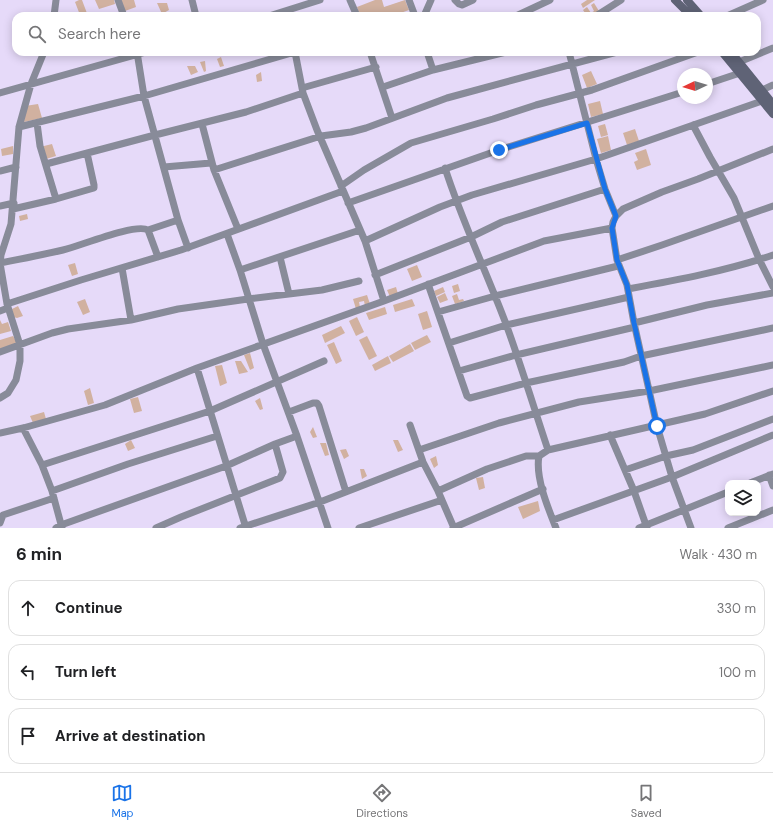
<!DOCTYPE html>
<meta charset="utf-8">
<style>
body{margin:0;font-family:"DM Sans",sans-serif;background:#f2f2f2;color:#202124}
.controls{position:absolute;right:12px;bottom:12px;display:grid;overflow:hidden;border-radius:8px;box-shadow:0 2px 10px #0003}
.controls button{width:36px;height:36px;display:grid;place-items:center;padding:0;border:0;border-bottom:1px solid #e0e0e0;background:#fff;color:#202124;font:20px sans-serif}
.compass{position:absolute;left:677px;top:68px;width:36px;height:36px;border-radius:50%;background:#fff;box-shadow:0 2px 10px #0003;rotate:266deg}
.stop{position:absolute;width:12px;height:12px;margin:-9px;border:3px solid #1a73e8;border-radius:50%;background:#fff}
.stop.end{background:#1a73e8;border-color:#fff;box-shadow:0 1px 4px #0008}
.list{margin:0;padding:0;list-style:none}
h2{display:flex;justify-content:space-between;align-items:center;height:52px;margin:0;padding:0 16px;font-size:17px}
h2 small{font-size:13px;font-weight:400;color:#757577}
.list li{display:grid;grid-template-columns:26px 1fr auto;gap:12px;align-items:center;box-sizing:border-box;height:56px;margin:0 8px 8px;padding:0 8px;border:1px solid #e0e0e0;border-radius:12px}
.list b{display:block;font-size:15px;white-space:nowrap}
.list em{font-size:13px;font-style:normal;color:#757577}
.icon{flex:none;width:22px;height:22px;fill:none;stroke:currentColor;stroke-width:2;stroke-linecap:round;stroke-linejoin:round}
.map{position:relative;flex:none;width:773px;height:528px;overflow:hidden}
.search{position:absolute;background:#fff;box-shadow:0 2px 10px #0003;left:12px;right:12px;top:12px;height:44px;display:flex;align-items:center;gap:10px;box-sizing:border-box;padding:0 14px;border-radius:12px;color:#757577;font-size:15px}
.sheet{height:244px;background:#fff}
nav{display:flex;justify-content:space-around;align-items:center;box-sizing:border-box;height:56px;border-top:1px solid #e0e0e0;background:#fff;font-size:11px;color:#757577}
nav a{display:grid;justify-items:center;gap:2px}
nav .on{color:#1a73e8}
.map>svg:first-child{display:block}
</style>
<div class="map">
<svg width="773" height="528" viewBox="0 0 773 528">
<rect width="100%" height="100%" fill="#e6daf9"/>
<path fill="#d1b1a0" d="M79,0H82L88,16H76L80,15L75,2Z
M95,0H114L115,4L99,9Z
M121,0H134L136,7L125,11Z
M375,0H382L384,7L405,0L409,10L392,16H360L357,7Z
M587,0H595L583,8L581,4Z
M157,3H167L169,10L162,14Z
M594,3L599,11L592,16H587L583,10L587,7L591,13L594,11L591,5Z
M221,57L224,66L220,67L217,59Z
M205,61L206,71L204,72L200,62Z
M187,66H195L198,72L191,75Z
M591,71L597,84L587,88L582,75Z
M261,72L262,81L257,82L256,75Z
M600,101L603,114L591,117L588,104Z
M38,104L42,118L24,122L25,106Z
M605,124L608,135L601,137L598,126Z
M635,129L639,141L627,145L623,133Z
M608,136L611,150L601,153L597,139Z
M52,144L56,156L46,159L40,147Z
M13,146V154L2,156L1,149Z
M646,149L651,165L637,170L634,162L638,160L635,153Z
M27,214L28,219L20,221L19,216Z
M75,263L78,274L72,276L68,265Z
M417,265L422,277L412,281L407,269Z
M458,284L460,291L454,293L452,286Z
M396,287L398,294L390,297L387,290Z
M443,287L445,292L436,296L434,291Z
M445,293L448,300L440,303L437,297Z
M457,294L459,300L463,299L464,301L455,304L452,296Z
M367,295L370,304L365,306L364,301L359,302L360,307L356,309L353,299Z
M85,299L90,312L83,315L77,302Z
M412,299L415,306L395,312L393,305Z
M18,306L23,316L17,318L13,317L12,309Z
M385,307L387,314L369,320L366,313Z
M427,311L432,327L423,330L418,314Z
M357,317L364,332L356,336L349,321Z
M0,320L2,324L8,322L11,331L0,334Z
M341,326L345,333L325,343L322,335Z
M427,335L431,342L415,350L411,343Z
M13,336L17,343L0,349V340Z
M367,336L377,356L369,360L359,340Z
M334,342L342,361L336,364L327,345Z
M410,344L414,351L393,362L389,356Z
M250,353L254,368L250,370L244,355Z
M388,356L391,363L375,371L372,365Z
M235,361H241L248,372L239,374Z
M222,365L227,383L220,386L215,366Z
M90,388L94,403L88,405L84,391Z
M138,397L142,411L134,413L130,399Z
M260,398L263,409L260,410L255,401Z
M44,412L46,419L33,423L30,416Z
M313,427L317,437L313,438L310,432Z
M131,440L135,448L128,451L125,444Z
M393,440H398L403,450L398,452Z
M320,443H326L329,455L325,456Z
M346,449L349,456L344,459L340,450Z
M436,456L438,465L434,468L430,459Z
M360,469H364L367,476L362,479Z
M483,477L485,488L479,490L476,478Z
M538,501L540,511L523,519L518,507Z"/>
<g fill="none" stroke-linecap="round" stroke-linejoin="round">
<path stroke="#888b99" stroke-width="7" d="M118,0L124,16
M192,0L196,16
M350,0L357,16
M409,0L415,16
M455,0L459,4L462,5L473,0
M54,16L56,0
M269,16L320,0
M424,16L431,0
M516,16L550,0
M596,16L621,0
M727,16L763,0
M137,52L144,96L178,220
M295,52L303,93L317,130L365,241L384,301
M370,52L392,118
M427,52L433,70
M569,52L596,159L605,189L616,216
M739,62L773,48
M707,84L740,73
M383,87L433,70L506,52
M302,88L376,67
M762,90L773,85
M0,93L146,52
M37,123L40,146L56,199
M202,124L214,170L238,229
M693,125L710,157L734,198L759,259L773,287
M19,127L144,96L295,52
M46,164L155,135L246,112L303,93
M164,167L211,163
M445,168C462,221 486,271 506,324C521,365 534,408 548,450
M214,170L321,136L351,132L366,128L447,98L617,52
M0,171L16,167
M341,186L364,170L411,143L493,119L536,105L592,90L698,52
M348,203L499,150L683,92
M0,206L14,203
M13,209L56,199L94,188V185L87,153
M148,230L178,220L188,248
M227,234L240,270L263,344L297,436L328,528
M365,241L440,207L472,195L596,159L762,101
M280,257L289,294
M617,260L662,245L773,206
M0,263C21,259 42,255 63,250C80,246 135,223 148,230L158,257
M122,268L131,320
M240,270L360,230
M375,275L471,237L502,222L605,189
M428,284L467,396L470,398L526,383L624,362L641,356L773,328
M628,289C677,280 726,271 773,255
M7,304L81,280L181,250L343,191
M0,311L8,308
M438,312L495,296L618,266
M634,323L707,305L773,293
M449,343L506,325L629,297
M0,352L52,333L68,329L131,320L178,309L248,299L322,290L359,281
M197,368L246,528
M459,371L516,355L635,327
M0,398L8,393L16,380L20,361V345L7,304L0,263L1,255L11,224L19,127L31,84L44,52
M289,412L313,403H317L319,406L346,492
M410,425L423,462L438,491L454,528
M23,428L42,465L52,491L62,528
M0,433L23,428L105,405L197,368L384,301L544,241L612,228
M610,435L634,491L647,528
M419,450L499,423L579,402L649,391L773,365
M539,456C535,477 548,508 556,528
M42,465L210,411L324,361
M625,470L666,456L693,450L773,419
M769,475L773,486
M750,483L773,474
M52,491L128,464L217,436
M438,491L487,469L526,456H539L548,450L705,414L773,391
M553,520L672,477L773,435
M0,523L3,515L54,498
M56,528L61,525L226,466L275,444L297,436
M156,528L181,517L280,478L283,472L275,444
M240,528L320,502L423,462
M359,528L442,500
M453,528L543,489
M639,528L728,492
M691,528L672,477L657,426L634,323L627,285L617,260L612,228L613,222L616,216L623,209L662,192L698,179L773,149
M728,528L773,510"/>
<path stroke="#5f6376" stroke-width="8" d="M675,0L691,16
M687,0L701,16
M722,52L773,114
M731,52L773,104"/>
</g>
<g fill="none" stroke-linecap="round" stroke-linejoin="round">
<path stroke="#1a73e8" stroke-width="5" d="M499,150L587,123L605,189L616,216L612,228L617,260L627,285L634,323L657,426"/>
</g>
</svg>
<div class="controls">
<button><svg class="icon" aria-label="layers" viewBox="0 0 24 24"><path d="M12 4l9 5-9 5-9-5zM3 14l9 5 9-5"/></svg></button>
</div>
<svg class="compass" viewBox="-18 -18 36 36"><path d="M0-13l5 13h-10z" fill="#e53935"/><path d="M0 13l5-13h-10z" fill="#757577"/></svg>
<div class="stop" style="left:657px;top:426px"></div>
<div class="stop end" style="left:499px;top:150px"></div>
<div class="search"><svg class="icon" aria-label="search" viewBox="0 0 24 24"><circle cx="10" cy="10" r="6"/><path d="M15 15l6 6"/></svg>Search here</div>
</div>
<section class="sheet">
<h2>6 min<small>Walk · 430 m</small></h2>
<ul class="list">
<li><svg class="icon" aria-label="ahead" viewBox="0 0 24 24"><path d="M12 20V5M6 11l6-6 6 6"/></svg><div><b>Continue</b></div><em>330 m</em></li>
<li><svg class="icon" aria-label="left" viewBox="0 0 24 24"><path d="M17 20v-9H6M10 6l-5 5 5 5"/></svg><div><b>Turn left</b></div><em>100 m</em></li>
<li><svg class="icon" aria-label="arrive" viewBox="0 0 24 24"><path d="M6 21V4h12l-3 4 3 4H6"/></svg><div><b>Arrive at destination</b></div></li>
</ul>
</section>
<nav>
<a class="on"><svg class="icon" aria-label="map" viewBox="0 0 24 24"><path d="M3 6l6-2 6 2 6-2v14l-6 2-6-2-6 2zM9 4v14M15 6v14"/></svg>Map</a>
<a><svg class="icon" aria-label="directions" viewBox="0 0 24 24"><path d="M12 3l9 9-9 9-9-9zM9 14v-3h6M13 9l2 2-2 2"/></svg>Directions</a>
<a><svg class="icon" aria-label="saved" viewBox="0 0 24 24"><path d="M7 4h10v16l-5-4-5 4z"/></svg>Saved</a>
</nav>
